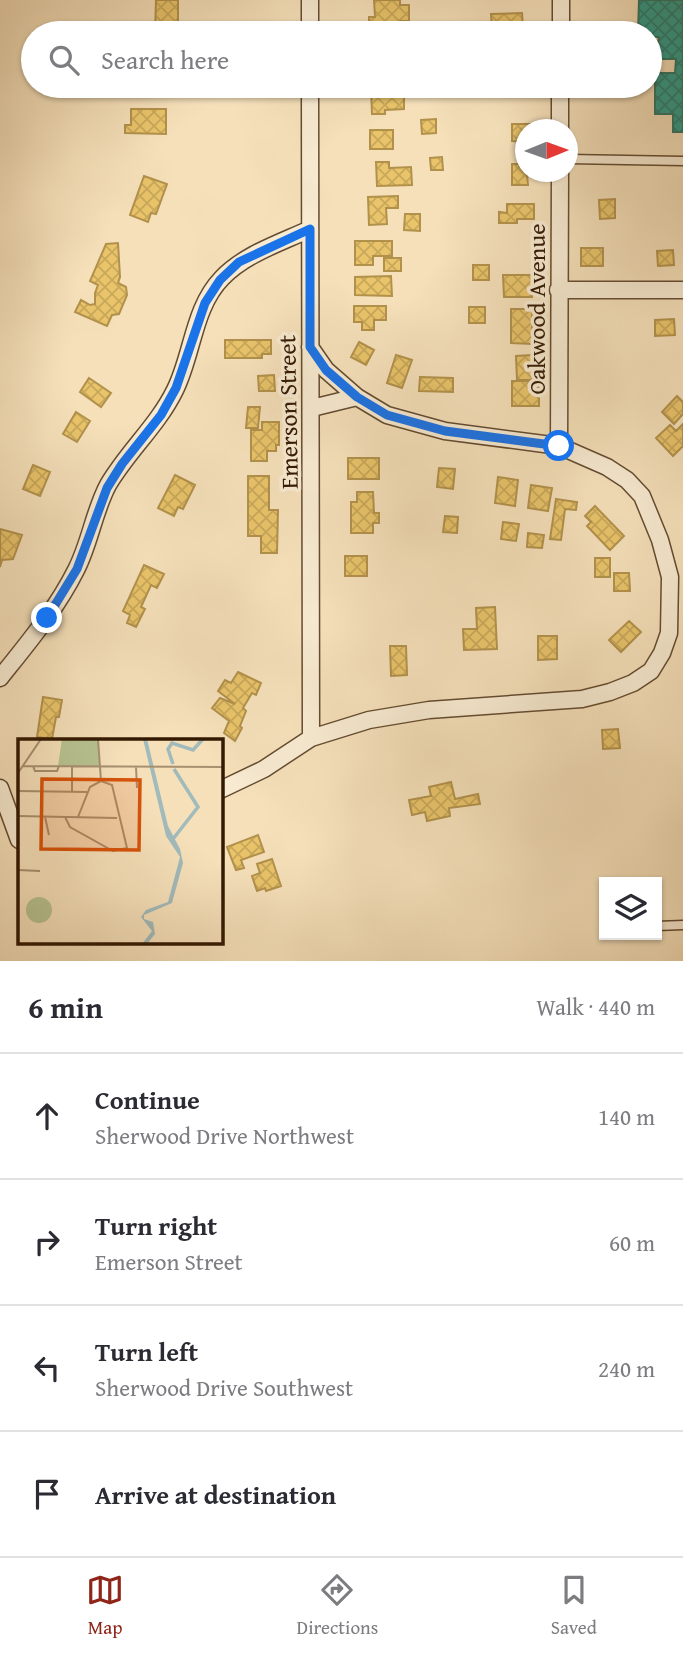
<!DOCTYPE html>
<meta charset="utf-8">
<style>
body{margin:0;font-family:"Gentium Book Plus",serif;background:#f2f2f3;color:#2b2b33}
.controls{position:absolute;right:21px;bottom:21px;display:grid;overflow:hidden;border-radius:0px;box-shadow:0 2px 5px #0004}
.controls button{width:63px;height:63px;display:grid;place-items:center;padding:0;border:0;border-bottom:2px solid #e1e1e2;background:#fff;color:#2b2b33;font:35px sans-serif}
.compass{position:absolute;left:515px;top:119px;width:63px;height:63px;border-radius:50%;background:#fff;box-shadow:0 2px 5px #0004;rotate:89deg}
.stop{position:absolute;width:21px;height:21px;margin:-16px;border:5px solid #1a73e8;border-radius:50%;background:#fff}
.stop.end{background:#1a73e8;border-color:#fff;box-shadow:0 2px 7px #0008}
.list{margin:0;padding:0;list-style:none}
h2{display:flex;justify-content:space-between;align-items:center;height:91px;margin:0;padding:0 28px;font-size:30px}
h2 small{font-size:23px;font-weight:400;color:#7c7c81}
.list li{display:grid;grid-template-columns:46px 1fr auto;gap:21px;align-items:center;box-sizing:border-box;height:126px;padding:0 28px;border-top:2px solid #e1e1e2}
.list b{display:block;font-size:26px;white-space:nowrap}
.list p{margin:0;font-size:23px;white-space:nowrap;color:#7c7c81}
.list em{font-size:23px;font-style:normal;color:#7c7c81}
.icon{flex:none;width:38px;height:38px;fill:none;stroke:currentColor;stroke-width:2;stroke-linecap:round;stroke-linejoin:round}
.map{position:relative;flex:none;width:683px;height:961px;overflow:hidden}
.search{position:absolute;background:#fff;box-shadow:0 2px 5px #0004;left:21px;right:21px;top:21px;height:77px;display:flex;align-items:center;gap:18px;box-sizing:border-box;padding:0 24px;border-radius:38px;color:#7c7c81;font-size:26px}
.sheet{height:595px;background:#fff}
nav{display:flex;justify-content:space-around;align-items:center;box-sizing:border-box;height:98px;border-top:2px solid #e1e1e2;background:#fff;font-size:19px;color:#7c7c81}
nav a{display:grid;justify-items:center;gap:4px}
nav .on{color:#8f2418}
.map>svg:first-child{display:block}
</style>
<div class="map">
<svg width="683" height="961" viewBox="0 0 683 961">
<defs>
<pattern id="homes-cross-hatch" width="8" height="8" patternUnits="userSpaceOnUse" patternTransform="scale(1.75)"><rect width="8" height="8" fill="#e9c46a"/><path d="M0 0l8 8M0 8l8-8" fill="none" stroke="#c8a85a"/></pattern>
<pattern id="schools-cross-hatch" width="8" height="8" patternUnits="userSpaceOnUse" patternTransform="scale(1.75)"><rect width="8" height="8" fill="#2a9d8f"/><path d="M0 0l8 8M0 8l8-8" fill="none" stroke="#257f73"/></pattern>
</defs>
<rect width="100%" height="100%" fill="#f5e0ba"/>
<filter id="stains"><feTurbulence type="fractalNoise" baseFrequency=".00286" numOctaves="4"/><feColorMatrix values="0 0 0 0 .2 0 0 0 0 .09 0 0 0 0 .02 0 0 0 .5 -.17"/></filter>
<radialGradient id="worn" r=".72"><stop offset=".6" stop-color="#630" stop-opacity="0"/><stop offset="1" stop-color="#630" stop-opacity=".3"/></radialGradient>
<path fill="url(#homes-cross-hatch)" stroke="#b2914b" stroke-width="2" d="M156,0H178V33H155Z
M374,0H400V5H409V21H400V30H392V33H369V17H375Z
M522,13L523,28L492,29L491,14Z
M433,86H450V97H433Z
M384,87L385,96L404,95V109L385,110V114H372L371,88Z
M131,109H166V134L125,133V125H131Z
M436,119V133L422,134L421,120Z
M512,124H530V130H526V142L512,141Z
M370,130H393V149H370Z
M442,157L443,170H431L430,158Z
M376,162H389V168L411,167L412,185L377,186Z
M512,164H526L528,185H512Z
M144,176L167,184L156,214L151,213L148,222L130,215Z
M398,196V208H386L387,224L369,225L368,197Z
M615,199V218L600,219L599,200Z
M507,204H534V219H517V223H499V212L507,213Z
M405,214H420V231L404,230Z
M355,241H392V256H373V265H355Z
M118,243L120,277L118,283L126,287L127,295L119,314L112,315L107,326L75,312L81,300L90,305L95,304V293L98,285L90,281L106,244Z
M581,248H603V266H581Z
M673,250L674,265L658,266L657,251Z
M384,258H401V271H384Z
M473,265H489V280H473Z
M503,275H532V297H504Z
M391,276L392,296L355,295V277Z
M354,306H386V320H374V330H362V322H354Z
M469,307H485V323H469Z
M511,309H532V344L511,343Z
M674,319L675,335L655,336V320Z
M225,340H271V354H262V358H225Z
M359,342L374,350L366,365L351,357Z
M396,355L412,360L402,388L387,383Z
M532,355V380H517L516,356Z
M274,375L275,391H259L258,376Z
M420,377L453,378V392L419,391Z
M89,378L111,393L101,407L80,392Z
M512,381H539V406H512Z
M677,396L683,402V414L674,424L662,412Z
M248,407H260L258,428H246Z
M76,412L90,421L77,442L63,434Z
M262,422H279V445H276V451H267V461H251V430H262Z
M683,424V446L673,456L656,438L670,425L676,431Z
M348,458H379V479H348Z
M33,465L50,472L40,496L23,489Z
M439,468L455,469L453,489L437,487Z
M175,475L195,485L183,509L178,507L174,516L158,508Z
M248,476H269V510H278L277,553H261V536H248Z
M498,477L518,480L515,506L495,503Z
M531,485L552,488L548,511L528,508Z
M357,492H373L374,513H379V523H373V533H351V502H357Z
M556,499L577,502L576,510L565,509L561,540L550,539Z
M595,506L624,536L610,550L587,526L591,522L585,516Z
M445,516L458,517L457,533L443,532Z
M503,522L519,524L516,541L501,539Z
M0,529L22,535L13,559L2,560L0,567Z
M528,533L544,535L542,548L527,547Z
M345,556H367V576H345Z
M595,558H610V577H595Z
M144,565L164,574L157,588L151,585L141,607L145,609L136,627L127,623L130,615L123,611Z
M614,573H629L630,591H614Z
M495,607L497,649L464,650L463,629H477L476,608Z
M629,621L641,632L621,652L609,640Z
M538,636H557V659L538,660Z
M390,646H406L407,675L391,676Z
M238,672L261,683L256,695L252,693L243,708L246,711L240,726L242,728L235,741L224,733L229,721L212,708L220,698L235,704L218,691L225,680L231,683Z
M43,697L62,700L59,717H56L52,739L37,737Z
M618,729L620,748L603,749L602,730Z
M451,782L455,799L478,794L480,804L449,808L450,816L427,821L425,812L412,815L409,800L431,796L429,787Z
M258,835L264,852L241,860L244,868L236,870L227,847Z
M272,859L281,886L266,891L265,888L257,891L252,876L260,873L257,864Z"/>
<path fill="url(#schools-cross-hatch)" stroke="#2d7565" stroke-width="2" d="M639,0H683V132H673V114H655V73H675L676,59H651L652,43H658L659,37H650V33H638Z"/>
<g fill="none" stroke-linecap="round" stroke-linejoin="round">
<defs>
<path id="service" d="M136,86L153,91L159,86
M568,159L683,161
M657,926L683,925"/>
<path id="minor" d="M310,33V0
M561,33V0
M310,86L311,738
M560,130V86
M558,290H683
M312,408L357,397
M559,446L560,172
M0,678C27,644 56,610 76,570C90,543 94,511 108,485C128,451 158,425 175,390C193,354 193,308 222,278C245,254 280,243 310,229
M0,788L19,840
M220,790L264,769L311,738L369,720L429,710L582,699L610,692L633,683L651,671L662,653L669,633L670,577L660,540L642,496L627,480L607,467L559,446L445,431L387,415L357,397L326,370L310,347"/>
</defs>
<use href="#service" stroke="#644b30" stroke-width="11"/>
<use href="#minor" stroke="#644b30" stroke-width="19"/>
<use href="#service" stroke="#f8ebd2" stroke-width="8"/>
<use href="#minor" stroke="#f8ebd2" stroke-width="16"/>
</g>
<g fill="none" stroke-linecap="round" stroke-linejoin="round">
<path stroke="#1a73e8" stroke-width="9" d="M47,618L77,569L107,488L122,464L161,415L176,388L205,303L220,280L239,262L310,229V347L326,370L357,397L387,415L445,431L559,446"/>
</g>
<g text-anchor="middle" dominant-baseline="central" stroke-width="7" stroke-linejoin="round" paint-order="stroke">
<g font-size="24" fill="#331902" stroke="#f8ebd2">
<text transform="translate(536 309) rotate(-90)">Oakwood Avenue</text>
<text transform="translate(288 412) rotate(-91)">Emerson Street</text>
</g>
</g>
<g transform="translate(18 739)">
<rect width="205" height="205" fill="#f5e0ba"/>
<path d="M8 171a13 13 0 1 1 26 0a13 13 0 1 1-26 0Z" fill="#b8c392"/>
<path d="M44,0H80L82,27H40Z" fill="#b8c392"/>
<path d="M125,0H129L150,87L162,110L165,124L154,164L126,176V180L135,183L137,195L129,205H124L134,192L123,178L128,171L150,163L162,118L148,97Z" fill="#a1babb"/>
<path fill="none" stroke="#a1babb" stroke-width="3.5" d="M155,25L150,10L154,4L175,11L185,0M155,100L180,68L156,30"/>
<path fill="none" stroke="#a79070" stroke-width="2" d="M80,0L83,42M5,27L205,28M15,27L17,32H39L41,27M118,28L119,49M0,34L23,0M0,52L69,53M54,53V27M0,77L99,79M27,78L31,96L30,92M47,78L52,88L95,112L109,109L94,46L83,42M60,78L72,48L83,42M0,131L22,132"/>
<path fill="#d6530b" fill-opacity="0.15" stroke="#d6530b" stroke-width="3.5" d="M24,40L122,41L121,111L23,110Z"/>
<rect width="205" height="205" fill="none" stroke="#331902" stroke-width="3.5"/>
</g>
<rect width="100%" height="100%" filter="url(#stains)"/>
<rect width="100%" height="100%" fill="url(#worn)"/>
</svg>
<div class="controls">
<button><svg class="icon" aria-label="layers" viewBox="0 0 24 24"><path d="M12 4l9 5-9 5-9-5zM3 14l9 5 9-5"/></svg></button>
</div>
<svg class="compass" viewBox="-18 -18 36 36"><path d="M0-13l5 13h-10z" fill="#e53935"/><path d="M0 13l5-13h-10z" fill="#7c7c81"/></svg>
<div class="stop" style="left:559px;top:446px"></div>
<div class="stop end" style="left:47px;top:618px"></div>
<div class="search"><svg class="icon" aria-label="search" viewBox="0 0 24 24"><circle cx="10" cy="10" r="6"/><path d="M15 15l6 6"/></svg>Search here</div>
</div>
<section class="sheet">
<h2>6 min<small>Walk · 440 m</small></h2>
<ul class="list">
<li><svg class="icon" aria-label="ahead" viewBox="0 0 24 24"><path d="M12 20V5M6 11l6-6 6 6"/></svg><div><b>Continue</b><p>Sherwood Drive Northwest</p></div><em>140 m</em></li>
<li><svg class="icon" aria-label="right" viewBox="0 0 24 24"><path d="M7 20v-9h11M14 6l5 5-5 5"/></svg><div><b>Turn right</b><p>Emerson Street</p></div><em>60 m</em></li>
<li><svg class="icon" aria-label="left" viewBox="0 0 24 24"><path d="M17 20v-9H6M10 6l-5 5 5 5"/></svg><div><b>Turn left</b><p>Sherwood Drive Southwest</p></div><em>240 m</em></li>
<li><svg class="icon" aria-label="arrive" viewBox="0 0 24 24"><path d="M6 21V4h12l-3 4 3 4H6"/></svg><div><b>Arrive at destination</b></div></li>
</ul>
</section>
<nav>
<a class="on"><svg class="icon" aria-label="map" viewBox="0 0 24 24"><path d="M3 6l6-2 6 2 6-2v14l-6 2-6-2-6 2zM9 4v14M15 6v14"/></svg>Map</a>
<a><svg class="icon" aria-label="directions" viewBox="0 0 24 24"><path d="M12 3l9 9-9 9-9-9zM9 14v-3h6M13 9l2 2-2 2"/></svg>Directions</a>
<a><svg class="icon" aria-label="saved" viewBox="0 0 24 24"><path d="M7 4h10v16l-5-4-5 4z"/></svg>Saved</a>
</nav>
